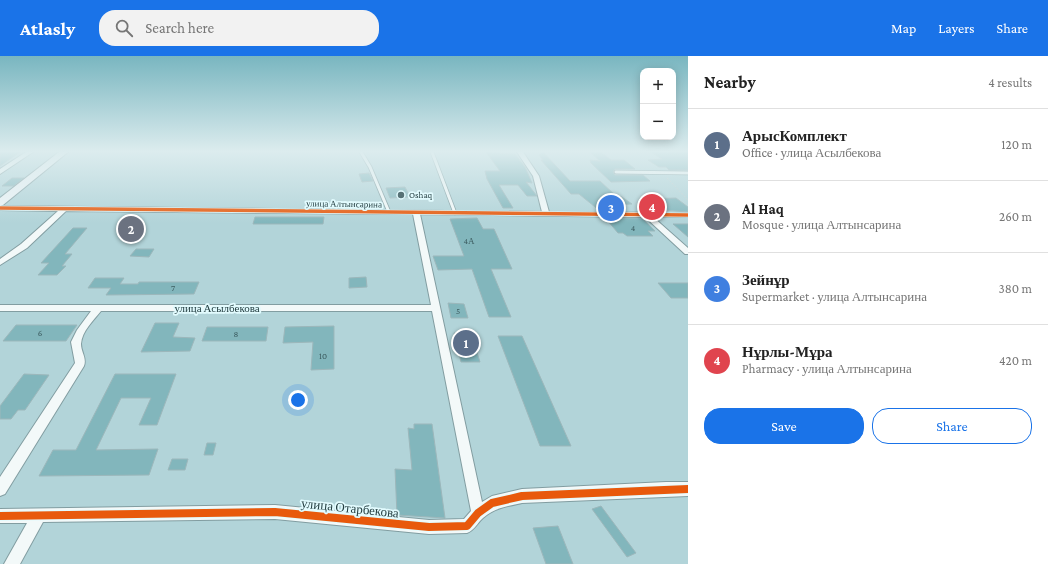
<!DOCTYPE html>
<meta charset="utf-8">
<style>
body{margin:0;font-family:"Crimson Pro",serif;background:#f2f2f2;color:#222}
.controls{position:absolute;right:12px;top:12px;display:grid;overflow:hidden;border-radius:8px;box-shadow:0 2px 10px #0003}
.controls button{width:36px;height:36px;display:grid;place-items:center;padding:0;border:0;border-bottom:1px solid #e0e0e0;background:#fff;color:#222;font:20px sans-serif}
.you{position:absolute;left:298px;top:344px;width:14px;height:14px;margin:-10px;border:3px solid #fff;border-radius:50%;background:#1a73e8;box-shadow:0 0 0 6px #1a73e833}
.badge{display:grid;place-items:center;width:26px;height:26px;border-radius:50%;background:#1a73e8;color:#fff;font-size:13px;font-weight:700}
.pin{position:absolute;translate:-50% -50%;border:2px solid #fff;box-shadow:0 1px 4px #0006}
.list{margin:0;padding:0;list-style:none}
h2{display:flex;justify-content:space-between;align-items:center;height:52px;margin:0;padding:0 16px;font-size:17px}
h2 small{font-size:13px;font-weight:400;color:#767676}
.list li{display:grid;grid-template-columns:26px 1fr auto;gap:12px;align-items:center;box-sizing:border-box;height:72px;padding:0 16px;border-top:1px solid #e0e0e0}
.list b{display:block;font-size:15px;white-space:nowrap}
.list p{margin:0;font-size:13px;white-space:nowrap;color:#767676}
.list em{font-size:13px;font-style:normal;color:#767676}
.actions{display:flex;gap:8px;padding:12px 16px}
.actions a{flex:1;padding:9px 0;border:1px solid #1a73e8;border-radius:16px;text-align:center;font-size:14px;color:#1a73e8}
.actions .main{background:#1a73e8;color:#fff}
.icon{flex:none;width:22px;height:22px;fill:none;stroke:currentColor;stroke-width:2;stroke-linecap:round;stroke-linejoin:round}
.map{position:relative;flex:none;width:688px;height:508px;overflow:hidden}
header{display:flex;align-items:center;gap:24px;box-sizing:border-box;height:56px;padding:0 20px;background:#1a73e8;color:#fff}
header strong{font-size:19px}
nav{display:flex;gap:22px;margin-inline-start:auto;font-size:14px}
.search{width:280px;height:36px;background:#f2f2f2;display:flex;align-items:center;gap:10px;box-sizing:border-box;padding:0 14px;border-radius:16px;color:#767676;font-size:15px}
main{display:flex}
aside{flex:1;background:#fff}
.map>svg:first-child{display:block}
</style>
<header>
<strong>Atlasly</strong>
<div class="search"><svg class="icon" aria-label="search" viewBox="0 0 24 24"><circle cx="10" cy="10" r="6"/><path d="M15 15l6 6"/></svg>Search here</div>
<nav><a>Map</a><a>Layers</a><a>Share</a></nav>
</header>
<main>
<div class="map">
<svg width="688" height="508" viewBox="0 0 688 508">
<rect width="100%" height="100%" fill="#b2d4d9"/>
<path fill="#82b6bc" stroke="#9cb7bb" d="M0,96H20L0,110Z
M486,96L515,98L525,111L532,127L526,126L537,140H527L518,129H499L513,152H503L487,123L485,115H500Z
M543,96L570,125H600L616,140L622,141L632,148L610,149L617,155H600L579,138H571L541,104H543L539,99Z
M590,96H601L611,104H624L635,113H615L613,116L615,119H643L650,125L611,126L591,107L590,104L600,105Z
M651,96H688V114H669L666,111H659L648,104L662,103Z
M369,117L373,125L362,126L359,118Z
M12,122H24L14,130H2Z
M405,131L410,141L390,142L386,132Z
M676,142L688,151V156L650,153L639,143Z
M255,161H324L323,168H253Z
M477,162L483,173H494L512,213H491L511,261H489L472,213L438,214L433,200H464L450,163Z
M609,162H642L655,175H648L653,180H627L623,177H618L607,164L610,163Z
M673,168H688V181Z
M127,169H141L135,178H120Z
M73,172H87L65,198H72L62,210H66L57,219H38L49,207H41Z
M136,193H154L149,201L130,200Z
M366,221L367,231L349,232V222Z
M95,222H124L120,228H138L139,226H199L194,238L106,239L111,232H88Z
M658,227H688V242H671Z
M448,247L464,248L468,262H451Z
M155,267H179L173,281L195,282L190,295L141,296Z
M16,269H77L66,285H3Z
M334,270V313L311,314L313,286L283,287L285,271Z
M207,271H268L266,285H202Z
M454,277H471L480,306H461Z
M498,280H522L571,390H540Z
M24,318L49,319L25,354H18L11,363H0V350Z
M115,318H176L157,369H139L151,342H121L96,394L158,393L149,419L39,420L53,394H76Z
M414,368H432L445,462L397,459L395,413L412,414L408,372L414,373Z
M207,387H216L213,399H204Z
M172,403H188L185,414H168Z
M601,450L636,497L627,501L592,453Z
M558,470L573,508H546L533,472Z"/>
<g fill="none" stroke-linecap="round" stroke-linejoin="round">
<defs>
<path id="lane" d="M361,96L370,111L389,156
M432,96L455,157
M616,116L688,117"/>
<path id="street" d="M26,96H33L0,118V113Z
M517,96H523L539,120L549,156L688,157V161H653L688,192V198H685L645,161L420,158L482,446L492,440L522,433L666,426H688V440L522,447C508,450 494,452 483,462C477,467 475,474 467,477L429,478L275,463L43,466L20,508H4L27,467H0V453L275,449L429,464L464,463L471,455L432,255H101C93,265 82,275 81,288C81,296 87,302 84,310L5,438L0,440V421L75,307L71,286L77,274L91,255H0V249H431L413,158L66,155L27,192L0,209V203L21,188L58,155L0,154V150L542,156L533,120Z"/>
<path id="secondary" d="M59,96H68L3,149L0,150V142Z"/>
</defs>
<use href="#lane" stroke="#829da1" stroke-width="4.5"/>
<use href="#street" stroke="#829da1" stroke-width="2"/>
<use href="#secondary" stroke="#829da1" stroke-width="2"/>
<path stroke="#c6d1d1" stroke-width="1" stroke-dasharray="2 1.5" stroke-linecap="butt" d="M667,122L688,144"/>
<use href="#lane" stroke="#f3f9f9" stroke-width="3"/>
<use href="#street" fill="#f3f9f9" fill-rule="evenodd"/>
<use href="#secondary" fill="#eef4f7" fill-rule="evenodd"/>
<defs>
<path id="cycleway-far1" d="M0,152L688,159"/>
<path id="cycleway" d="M0,460L275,456L429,471L467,470L478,457L492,447L522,440L688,433"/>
</defs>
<use href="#cycleway-far1" stroke="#e2fbfe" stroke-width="5"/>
<use href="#cycleway" stroke="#e2fbfe" stroke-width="10"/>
<use href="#cycleway-far1" stroke="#e8590c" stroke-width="3.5"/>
<use href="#cycleway" stroke="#e8590c" stroke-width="8"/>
</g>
<linearGradient id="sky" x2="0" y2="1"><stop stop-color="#79b6c0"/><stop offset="0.57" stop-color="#dcecee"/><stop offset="1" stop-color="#dcecee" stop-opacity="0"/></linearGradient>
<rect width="688" height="167" fill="url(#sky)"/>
<circle fill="#567276" stroke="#e2fbfe" stroke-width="1.5" cx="401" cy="139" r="4"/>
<g text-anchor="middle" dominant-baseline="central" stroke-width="3.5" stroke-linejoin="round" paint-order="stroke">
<g font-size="9" fill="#243e41" stroke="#e2fbfe" text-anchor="start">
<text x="409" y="139">Oshaq</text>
</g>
<g font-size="9" fill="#243e41" stroke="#e2fbfe">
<text transform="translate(344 148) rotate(1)">улица Алтынсарина</text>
</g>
<g font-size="9" fill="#3c5c60">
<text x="633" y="172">4</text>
<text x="469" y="185">4А</text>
<text x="173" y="232">7</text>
<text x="458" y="255">5</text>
<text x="40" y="277">6</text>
<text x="236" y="278">8</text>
<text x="323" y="300">10</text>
</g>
<g font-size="11" fill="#243e41" stroke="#e2fbfe">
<text x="217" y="252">улица Асылбекова</text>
</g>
<g font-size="13" fill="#243e41" stroke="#e2fbfe">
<text transform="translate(350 452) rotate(6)">улица Отарбекова</text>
</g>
</g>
</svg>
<div class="controls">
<button>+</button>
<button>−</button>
</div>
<div class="you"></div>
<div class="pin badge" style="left:466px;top:287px;background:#5c6f8a">1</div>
<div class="pin badge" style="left:131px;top:173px;background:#6b7280">2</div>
<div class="pin badge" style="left:611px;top:152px;background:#3f7fe0">3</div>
<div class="pin badge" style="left:652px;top:151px;background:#e0444e">4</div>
</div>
<aside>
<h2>Nearby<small>4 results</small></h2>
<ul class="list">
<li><span class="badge" style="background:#5c6f8a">1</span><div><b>АрысКомплект</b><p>Office · улица Асылбекова</p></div><em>120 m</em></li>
<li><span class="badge" style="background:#6b7280">2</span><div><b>Al Haq</b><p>Mosque · улица Алтынсарина</p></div><em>260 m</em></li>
<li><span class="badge" style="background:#3f7fe0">3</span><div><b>Зейнұр</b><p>Supermarket · улица Алтынсарина</p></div><em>380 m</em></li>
<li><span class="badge" style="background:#e0444e">4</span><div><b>Нұрлы-Мұра</b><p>Pharmacy · улица Алтынсарина</p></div><em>420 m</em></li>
</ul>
<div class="actions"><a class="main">Save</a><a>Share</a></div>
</aside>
</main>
